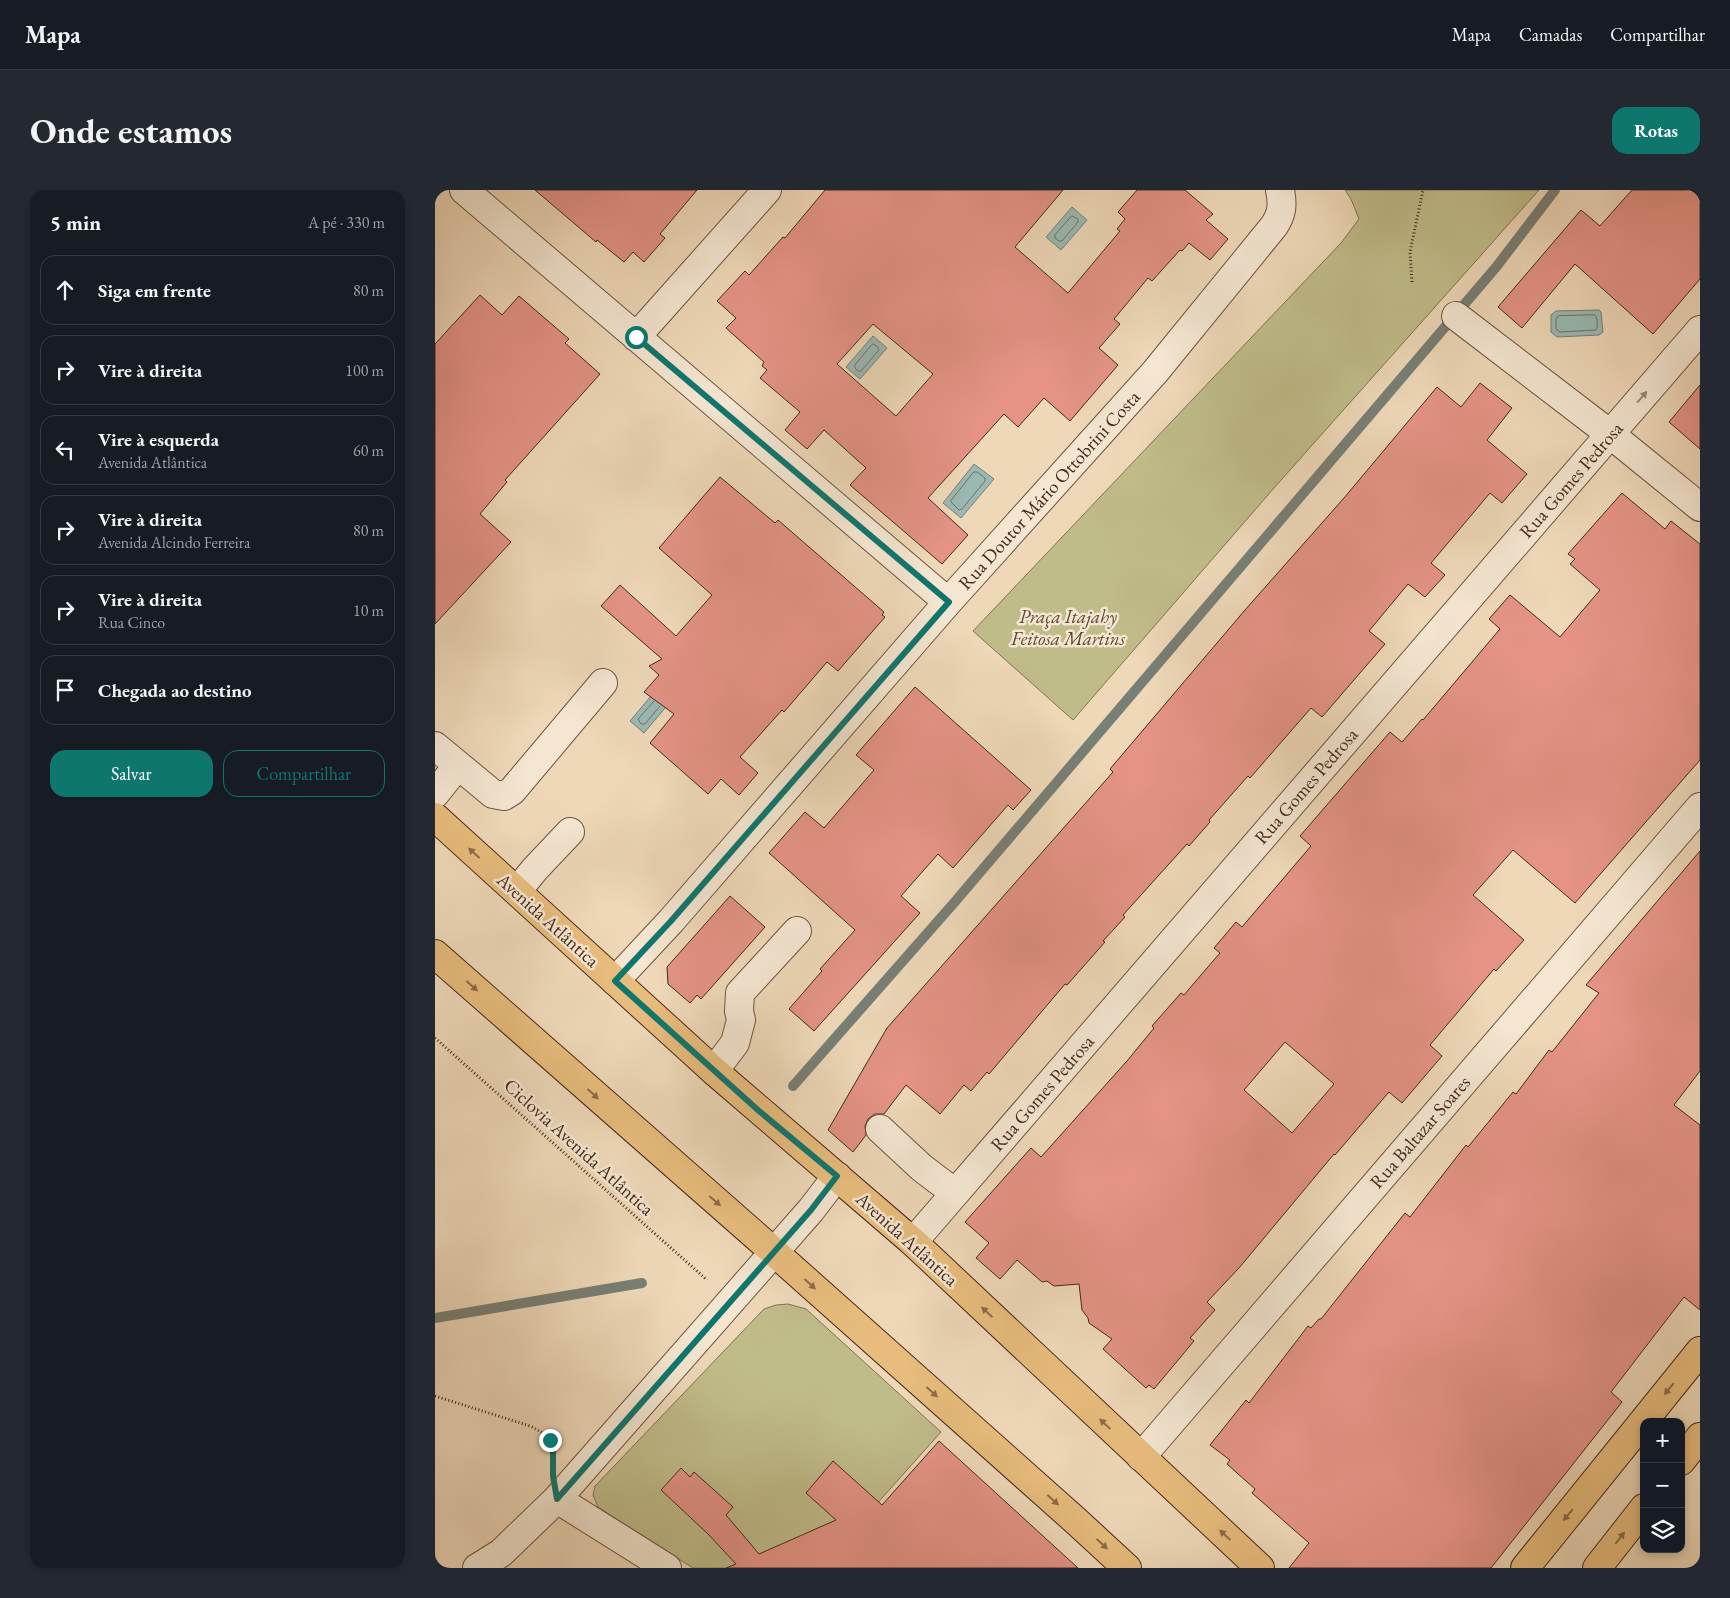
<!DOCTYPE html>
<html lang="pt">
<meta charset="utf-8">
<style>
body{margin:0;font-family:"EB Garamond",serif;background:#242831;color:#f1f3f6}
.controls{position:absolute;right:15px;bottom:15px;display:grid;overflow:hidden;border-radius:10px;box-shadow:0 2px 8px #0003}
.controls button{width:45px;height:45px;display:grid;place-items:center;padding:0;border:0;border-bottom:1px solid #363941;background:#171b24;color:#f1f3f6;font:25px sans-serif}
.stop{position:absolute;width:15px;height:15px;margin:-11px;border:4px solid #0f766e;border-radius:50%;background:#fff}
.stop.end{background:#0f766e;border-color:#fff;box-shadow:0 1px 5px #0008}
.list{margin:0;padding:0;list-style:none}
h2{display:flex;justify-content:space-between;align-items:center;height:65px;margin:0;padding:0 20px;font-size:21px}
h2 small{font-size:16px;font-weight:400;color:#9ea1a6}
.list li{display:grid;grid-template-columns:32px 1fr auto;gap:15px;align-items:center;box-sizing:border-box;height:70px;margin:0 10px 10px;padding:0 10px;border:1px solid #363941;border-radius:15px}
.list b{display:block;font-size:19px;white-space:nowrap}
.list p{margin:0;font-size:16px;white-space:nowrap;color:#9ea1a6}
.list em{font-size:16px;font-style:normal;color:#9ea1a6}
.actions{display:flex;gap:10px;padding:15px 20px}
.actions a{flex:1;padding:11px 0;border:1px solid #0f766e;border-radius:15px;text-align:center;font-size:18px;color:#0f766e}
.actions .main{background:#0f766e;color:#fff}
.icon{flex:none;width:28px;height:28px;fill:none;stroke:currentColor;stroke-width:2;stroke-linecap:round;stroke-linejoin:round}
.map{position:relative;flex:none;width:1265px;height:1378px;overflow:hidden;border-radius:15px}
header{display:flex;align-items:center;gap:30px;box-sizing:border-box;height:70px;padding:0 25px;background:#171b24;border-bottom:1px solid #363941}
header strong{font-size:24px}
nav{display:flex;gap:28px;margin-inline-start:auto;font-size:18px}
.intro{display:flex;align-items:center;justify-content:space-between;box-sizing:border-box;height:120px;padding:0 30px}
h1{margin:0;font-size:35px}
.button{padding:12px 22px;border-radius:15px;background:#0f766e;color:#fff;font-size:18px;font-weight:700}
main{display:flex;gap:30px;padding:0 30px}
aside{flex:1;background:#171b24;border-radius:15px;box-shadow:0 2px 8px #0003}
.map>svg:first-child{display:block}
</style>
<header>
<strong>Mapa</strong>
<nav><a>Mapa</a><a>Camadas</a><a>Compartilhar</a></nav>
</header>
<div class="intro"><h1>Onde estamos</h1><a class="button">Rotas</a></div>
<main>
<aside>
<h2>5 min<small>A pé · 330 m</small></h2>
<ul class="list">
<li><svg class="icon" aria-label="ahead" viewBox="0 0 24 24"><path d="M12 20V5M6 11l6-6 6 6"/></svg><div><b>Siga em frente</b></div><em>80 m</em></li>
<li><svg class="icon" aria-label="right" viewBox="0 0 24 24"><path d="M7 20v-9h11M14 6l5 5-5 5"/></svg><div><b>Vire à direita</b></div><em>100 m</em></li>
<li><svg class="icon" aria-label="left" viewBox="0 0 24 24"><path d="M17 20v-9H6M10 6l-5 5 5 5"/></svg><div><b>Vire à esquerda</b><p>Avenida Atlântica</p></div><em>60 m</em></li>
<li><svg class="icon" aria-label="right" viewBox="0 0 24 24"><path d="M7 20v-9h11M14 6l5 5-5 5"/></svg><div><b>Vire à direita</b><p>Avenida Alcindo Ferreira</p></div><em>80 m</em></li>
<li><svg class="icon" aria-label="right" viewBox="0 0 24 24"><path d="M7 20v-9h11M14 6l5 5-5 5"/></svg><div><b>Vire à direita</b><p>Rua Cinco</p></div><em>10 m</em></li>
<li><svg class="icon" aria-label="arrive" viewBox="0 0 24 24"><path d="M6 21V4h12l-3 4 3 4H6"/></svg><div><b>Chegada ao destino</b></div></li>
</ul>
<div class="actions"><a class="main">Salvar</a><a>Compartilhar</a></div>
</aside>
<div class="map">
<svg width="1265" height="1378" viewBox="0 0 1265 1378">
<rect width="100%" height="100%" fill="#eed8b8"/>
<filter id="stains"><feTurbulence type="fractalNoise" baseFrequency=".004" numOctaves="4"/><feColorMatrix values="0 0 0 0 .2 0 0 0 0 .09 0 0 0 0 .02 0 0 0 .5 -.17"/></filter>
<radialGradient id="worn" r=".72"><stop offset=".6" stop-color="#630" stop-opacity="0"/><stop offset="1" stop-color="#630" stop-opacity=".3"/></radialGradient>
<path fill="#c0bc8a" stroke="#827252" d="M910,0H1104L839,298L638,530L538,441L906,53L924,29L916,9Z
M353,1114L371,1119L506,1242L405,1355L393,1378H258L163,1317L158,1305L160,1296L329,1119L341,1115Z"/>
<path fill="#9ab9b3" stroke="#787f76" d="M637,17L652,30L626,60L611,47Z
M1164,120L1166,122L1168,142L1164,145L1122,147L1116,142V125L1121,121Z
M438,146L452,158L425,189L411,177Z
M539,274L559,289L526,328L508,313Z
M221,500L236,511L209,543L195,531Z"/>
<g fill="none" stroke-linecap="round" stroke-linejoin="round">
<path stroke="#707067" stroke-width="1" d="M637,26L643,29V32L627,51H624L620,48V45Z
M1160,125C1163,128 1163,137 1161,140L1125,142L1121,139V129L1123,126Z
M438,154L443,157L444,160L426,181H423L420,178V175Z
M539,282H542L550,288V291L527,319L524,320L517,313L516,311Z
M219,511L203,529L206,534H210L225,516"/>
<path stroke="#787f76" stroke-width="10" d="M358,896L518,714L1062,76L1120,0
M0,1128L207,1093"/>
</g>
<path fill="#e49385" stroke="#45281b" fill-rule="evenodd" d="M100,0H262L225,44L230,48L209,72L198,62L189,72L162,50L161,52Z
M390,0H628L580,57L633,103L685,41L682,39L690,29L683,22L702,0H750L778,24L771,30L793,49L775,70L754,53L747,61L745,60L717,91L713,88L679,129L685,134L664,158L683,175L635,231L609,208L583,237L569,224L493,308L533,345L507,374L415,295L431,278L389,240L372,259L350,240L365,222L325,188L332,180L327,176L329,172L291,138L301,128L282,111L310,81L314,85L348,47L350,48ZM438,134L498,184L461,226L402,174Z
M1197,0H1265V89L1218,144L1140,74L1087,138L1063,117L1146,20L1165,36Z
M45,105L67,125L84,106L134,149L130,153L165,184L70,290L72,292L45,324L76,352L0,434V154Z
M1045,193L1077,218L1052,250L1092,284L1067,313L1055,303L996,373L1010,385L990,407L973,394L934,441L950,454L887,527L876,518L815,588L813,586L774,630L775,632L754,656L752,654L688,725L690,727L668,751L670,752L632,795L630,794L554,884L552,882L536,901L529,895L505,924L471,895L449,924H440L433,929L430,936L431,945L418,962L393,940L452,838L678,582L675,579L810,420L909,308L1002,197L1026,217Z
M1265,195V259L1234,232Z
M285,287L340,333L343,330L449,422L447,425L450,427L403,481L392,472L349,522L347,520L305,567L323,583L304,605L286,589L273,604L215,553L239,524L209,502L224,485L214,476L227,469L166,416L185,395L241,446L277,405L224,358Z
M1187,303L1230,339L1236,331L1265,354V570L1140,713L1078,660L1038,705L1089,750L1061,781L1059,779L995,855L1007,866L967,913L954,902L900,965L899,964L804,1078L772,1112L780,1120L755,1148L759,1151L719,1199L714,1195L711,1198L668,1159L677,1149L654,1133L653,1128L647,1120L644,1094L619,1096L612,1091L607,1092L582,1070L565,1089L541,1068L554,1053L530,1032L596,958L606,967L692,871L719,838L717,836L746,803L749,805L766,785L785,763L779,758L801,732L807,737L876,656L865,646L955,542L967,552L987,529L988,530L1065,439L1054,429L1075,405L1125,447L1165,400L1135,374L1140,369L1133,364ZM850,852L899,894L857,943L809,900Z
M480,497L596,600L578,620L573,615L518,678L503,664L466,706L485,723L379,841L354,819L387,781L385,779L420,740L334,663L370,622L389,638L439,580L421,565Z
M1265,661V881L1239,915L1265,935V1120L1249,1107L1176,1202L1187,1212L1056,1378H854L874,1353L817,1303L820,1299L792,1274L795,1270L775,1255L811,1210L814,1213L873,1136L876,1138L884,1129H886L970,1023L975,1027L1031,955L1033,957L1078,902L1081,904L1114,860L1117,862L1164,803L1151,795Z
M295,706L330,737L266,809L262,805L255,813L233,794L232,777Z
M504,1251L643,1378H291L301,1374L273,1344L226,1300L246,1278L255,1287L259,1282L298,1317L291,1325L324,1364L401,1330L371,1303L398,1271L447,1315Z"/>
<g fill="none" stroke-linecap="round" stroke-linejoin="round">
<defs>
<path id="minor" d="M29,0L513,412
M1021,126L1175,244L1265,317
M201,147L332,0
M0,556L23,575
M0,604L23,575L58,604L69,606L77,601L168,493
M82,701L100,679L135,642
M180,791L236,731L513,412L720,182L839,36C847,24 848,15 845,0
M279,881L300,853L306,830L304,821L305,803L362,741
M445,939L487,978L520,1003
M478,1052L1265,140
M706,1267L1265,617
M122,1309L232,1378
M42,1378L66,1363L122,1309L376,1020L402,986"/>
<path id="major" d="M0,627L279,881L478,1052L825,1378
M0,764L339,1062L641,1331L692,1378
M1246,1271L1265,1247
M1090,1378L1265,1161
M1162,1378L1209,1318"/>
</defs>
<use href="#minor" stroke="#6f5442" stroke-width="30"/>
<use href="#major" stroke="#45281b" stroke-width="30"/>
<path stroke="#45281b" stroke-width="3" stroke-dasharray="1 2.5" stroke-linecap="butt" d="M977,92L975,62L988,0
M0,848L272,1090
M0,1206L95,1236C109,1243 118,1248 118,1264"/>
<use href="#minor" stroke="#f4e6d1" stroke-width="28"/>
<use href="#major" stroke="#e7bc7c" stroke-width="28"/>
</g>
<defs><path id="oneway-solid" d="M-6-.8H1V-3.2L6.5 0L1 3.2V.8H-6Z" transform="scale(1.25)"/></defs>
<use fill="#9c8776" href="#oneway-solid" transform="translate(1207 207) rotate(-49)"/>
<g fill="#8e6b47">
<use href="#oneway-solid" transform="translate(39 663) rotate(-138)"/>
<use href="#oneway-solid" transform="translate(37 796) rotate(42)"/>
<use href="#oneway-solid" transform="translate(158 904) rotate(42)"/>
<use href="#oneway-solid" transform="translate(280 1011) rotate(41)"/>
<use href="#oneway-solid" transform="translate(375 1094) rotate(42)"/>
<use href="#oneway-solid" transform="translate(552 1122) rotate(-137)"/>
<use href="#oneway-solid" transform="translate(1234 1199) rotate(129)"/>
<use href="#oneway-solid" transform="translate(497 1202) rotate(42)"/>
<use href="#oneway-solid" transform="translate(670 1234) rotate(-137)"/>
<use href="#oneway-solid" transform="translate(618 1310) rotate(42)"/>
<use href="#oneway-solid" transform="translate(1133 1325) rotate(129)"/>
<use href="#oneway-solid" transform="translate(790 1345) rotate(-137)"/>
<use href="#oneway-solid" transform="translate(1185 1348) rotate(-52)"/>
<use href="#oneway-solid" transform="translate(667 1354) rotate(43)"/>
</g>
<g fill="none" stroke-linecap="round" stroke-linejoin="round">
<path stroke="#0f766e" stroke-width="6" d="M115,1250L118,1260V1286L122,1309L376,1020L402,986L324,921L180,791L236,731L514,412L201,147"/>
</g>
<g text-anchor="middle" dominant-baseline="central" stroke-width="5" stroke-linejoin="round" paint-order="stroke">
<g font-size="19" fill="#45281b" stroke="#f4e6d1">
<text transform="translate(1136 290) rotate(-49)">Rua Gomes Pedrosa</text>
<text transform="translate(614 300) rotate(-48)">Rua Doutor Mário Ottobrini Costa</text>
<text transform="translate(871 596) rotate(-49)">Rua Gomes Pedrosa</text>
<text transform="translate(113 730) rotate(42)">Avenida Atlântica</text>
<text transform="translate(607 903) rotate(-49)">Rua Gomes Pedrosa</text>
<text transform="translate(985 942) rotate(-49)">Rua Baltazar Soares</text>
<text transform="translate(144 957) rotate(42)">Ciclovia Avenida Atlântica</text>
<text transform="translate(472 1049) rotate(42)">Avenida Atlântica</text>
</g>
<g font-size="19" font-style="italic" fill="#5e4631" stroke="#f4e6d1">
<text x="633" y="426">Praça Itajahy<tspan x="633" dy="22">Feitosa Martins</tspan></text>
</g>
</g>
<rect width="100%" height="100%" filter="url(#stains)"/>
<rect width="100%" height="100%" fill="url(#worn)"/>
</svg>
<div class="controls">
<button>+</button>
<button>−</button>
<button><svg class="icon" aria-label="layers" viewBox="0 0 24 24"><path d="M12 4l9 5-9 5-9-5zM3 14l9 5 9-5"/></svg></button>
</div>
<div class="stop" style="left:201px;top:147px"></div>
<div class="stop end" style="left:115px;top:1250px"></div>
</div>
</main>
